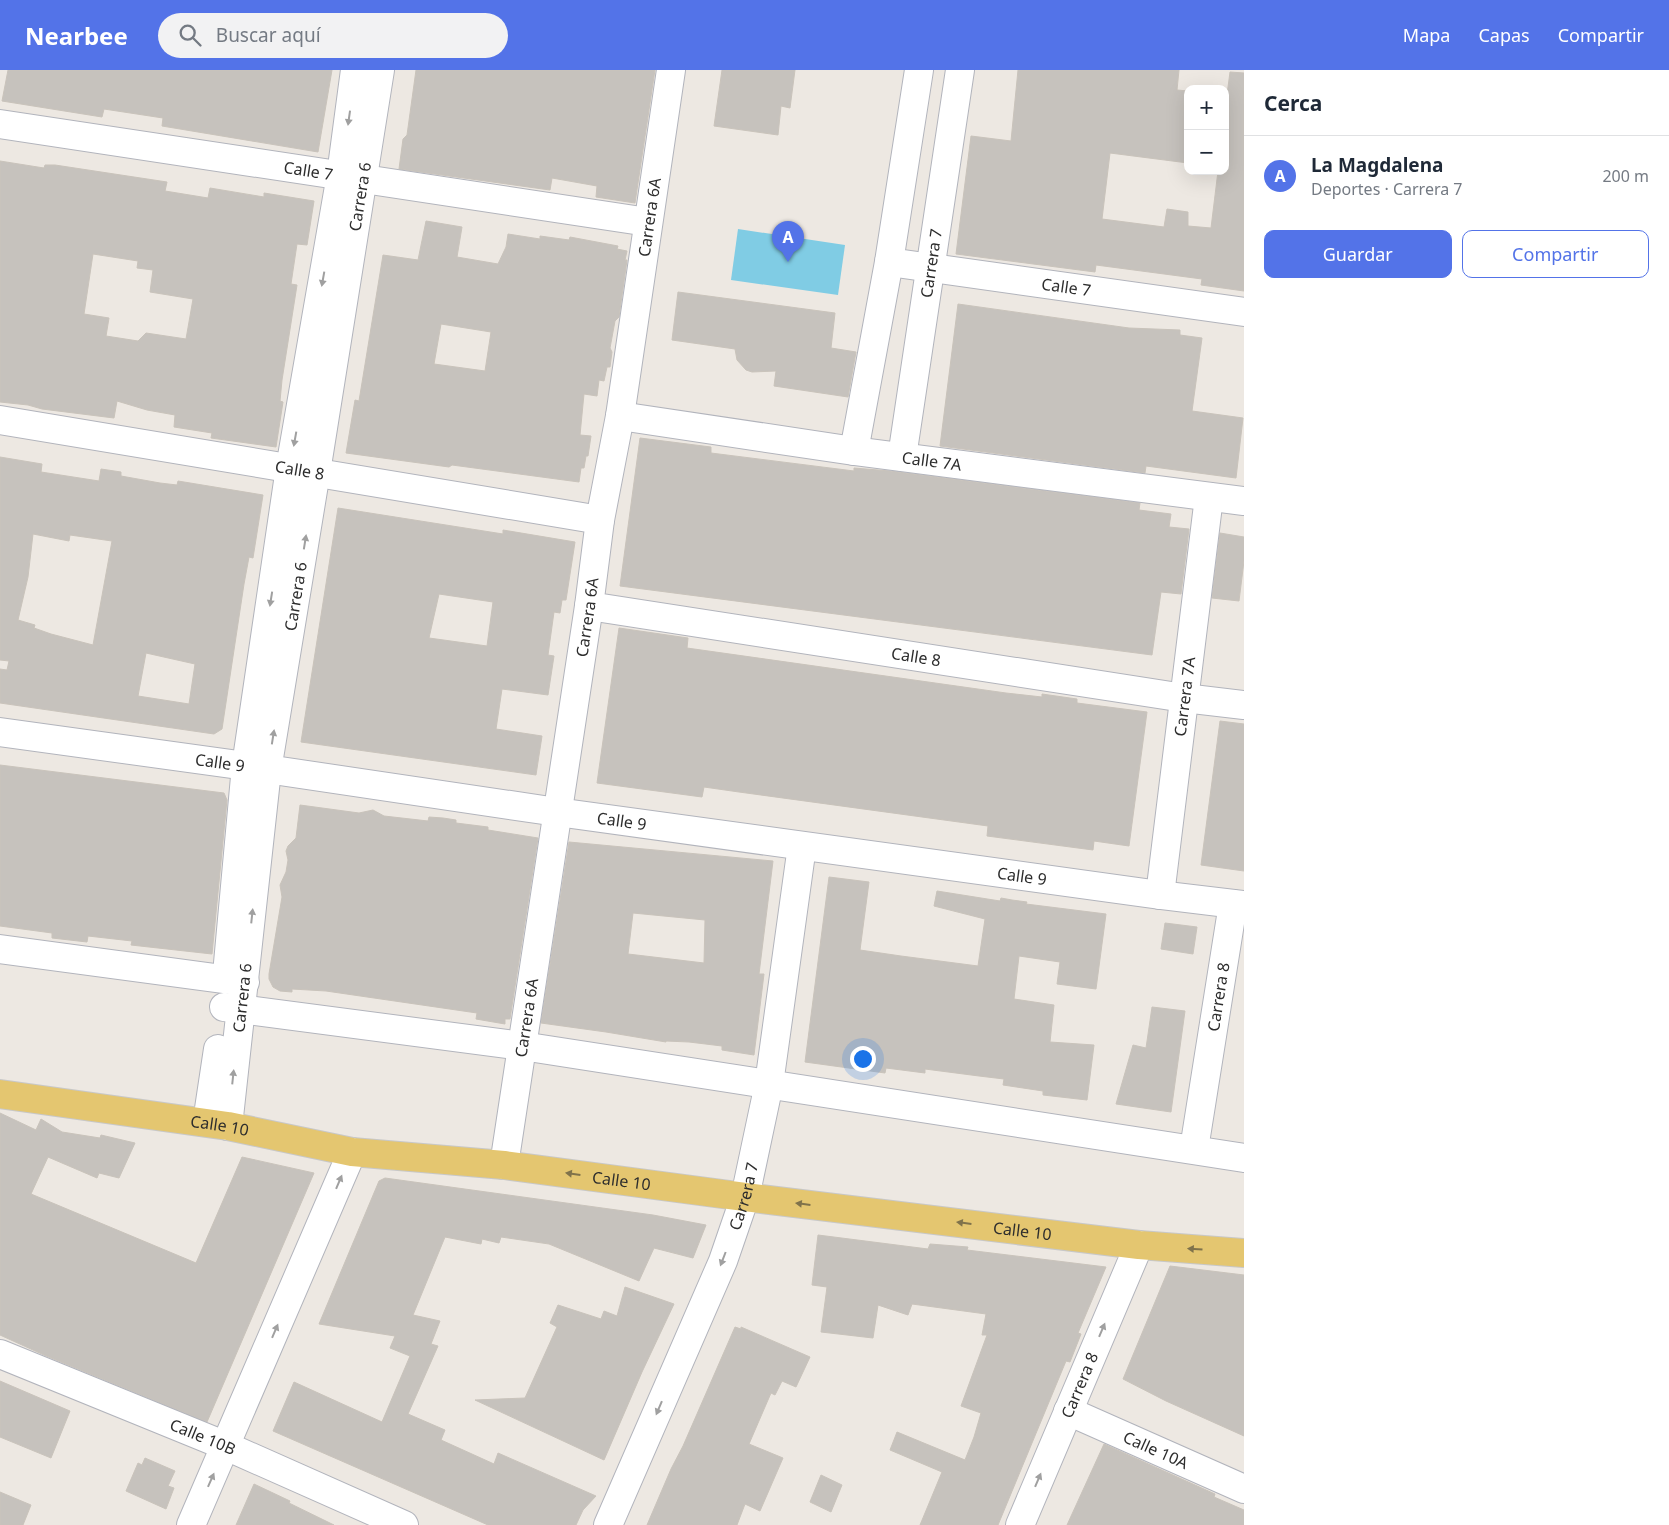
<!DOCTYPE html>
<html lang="es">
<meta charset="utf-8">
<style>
body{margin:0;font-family:"Noto Sans",sans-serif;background:#f2f2f3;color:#1f2937}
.controls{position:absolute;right:15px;top:15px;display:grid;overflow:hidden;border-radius:10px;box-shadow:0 5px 20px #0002}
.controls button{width:45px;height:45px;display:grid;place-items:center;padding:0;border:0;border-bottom:1px solid #e0e1e3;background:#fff;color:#1f2937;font:25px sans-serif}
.you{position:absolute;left:862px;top:988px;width:18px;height:18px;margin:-12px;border:4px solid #fff;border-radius:50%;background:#1a73e8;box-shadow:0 0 0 8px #1a73e833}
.badge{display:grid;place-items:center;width:32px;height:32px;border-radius:50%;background:#5373e8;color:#fff;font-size:16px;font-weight:700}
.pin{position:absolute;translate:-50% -41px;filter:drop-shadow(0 1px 2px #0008)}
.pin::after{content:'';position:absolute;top:26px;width:18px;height:15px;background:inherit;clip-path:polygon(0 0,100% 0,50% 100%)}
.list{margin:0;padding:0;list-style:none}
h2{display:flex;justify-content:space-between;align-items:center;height:65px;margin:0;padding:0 20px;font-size:21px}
h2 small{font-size:16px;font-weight:400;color:#747a83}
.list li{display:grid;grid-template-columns:32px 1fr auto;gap:15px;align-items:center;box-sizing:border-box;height:80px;padding:0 20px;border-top:1px solid #e0e1e3}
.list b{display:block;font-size:19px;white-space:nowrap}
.list p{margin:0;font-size:16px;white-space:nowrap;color:#747a83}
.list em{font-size:16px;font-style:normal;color:#747a83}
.actions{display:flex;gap:10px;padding:15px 20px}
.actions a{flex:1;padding:11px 0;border:1px solid #5373e8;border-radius:10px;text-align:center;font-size:18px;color:#5373e8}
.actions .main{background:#5373e8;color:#fff}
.icon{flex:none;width:28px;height:28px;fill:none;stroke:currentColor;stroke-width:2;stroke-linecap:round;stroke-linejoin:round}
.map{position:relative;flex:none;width:1244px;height:1455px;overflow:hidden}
header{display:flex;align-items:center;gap:30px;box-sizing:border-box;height:70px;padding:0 25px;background:#5373e8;color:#fff}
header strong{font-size:24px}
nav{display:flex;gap:28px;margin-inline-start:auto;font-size:18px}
.search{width:350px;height:45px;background:#f2f2f3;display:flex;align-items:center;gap:12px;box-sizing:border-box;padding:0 18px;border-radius:28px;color:#747a83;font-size:19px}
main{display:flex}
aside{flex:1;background:#fff}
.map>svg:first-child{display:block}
</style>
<header>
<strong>Nearbee</strong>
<div class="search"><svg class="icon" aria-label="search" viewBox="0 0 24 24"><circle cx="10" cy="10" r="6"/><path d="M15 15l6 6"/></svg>Buscar aquí</div>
<nav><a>Mapa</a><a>Capas</a><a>Compartir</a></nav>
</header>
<main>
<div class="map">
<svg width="1244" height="1455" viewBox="0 0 1244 1455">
<rect width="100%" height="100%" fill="#ede8e2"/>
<path fill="#80cce4" d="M738,159L845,175L838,225L731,210Z"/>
<path fill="#c6c2bd" stroke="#c9c3bb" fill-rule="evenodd" d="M8,0H332L318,82L162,56L163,48L104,39L102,47L2,31Z
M416,0H655L635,133L596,127L597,116L552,108L550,120L399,99L403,69L407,65Z
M722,0H795L790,38L781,36L778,65L714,56Z
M1018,0H1179L1177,20L1188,21V93L1110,83L1102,149L1164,157L1167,139L1188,142V156L1211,158L1218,101H1225V40L1230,2L1244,3V221L1201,215L1202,209L1096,195L1095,202L956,184L971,66L1011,71Z
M0,91L44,98L45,95H55L167,112L165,121L208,128L210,118L264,127V123L314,131L307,175L297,174L291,214L297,215L282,310L280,331L283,332L276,377L211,368L212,363L174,357L175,345L147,340L117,331L114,348L42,339L28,335L0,332ZM93,184L138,191L137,198L153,200L150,222L193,229L186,269L146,263L138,271L106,266L109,248L84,244Z
M426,151L462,157L457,187L498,194L506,177L508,164L540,169V166L569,170L570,167L618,176L617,179L627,181L625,190H627L619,247L615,251L610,278L612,282L610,297H607L604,311L599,310L597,326L584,324L580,365L591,366L588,386H586L584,398H581L579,412L452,395L449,397L346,383L355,330L359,331L383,185L418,190ZM441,254L491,262L485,301L434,294Z
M678,222L835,243L831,278L856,282L848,327L774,316L776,301L752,302L746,300L737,290L735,279L672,270Z
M958,234L1129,258L1180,260V265L1202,268L1192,341L1243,348L1236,408L1146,396L1145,403L940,376Z
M640,368L711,377V383L854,401V398L890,401L1140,433L1139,440L1171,444L1169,457L1189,459L1181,524L1161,522L1152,585L620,516Z
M0,387L42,394L41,402L99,411L101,399L121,402V406L160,413L177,415L178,411L263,425L253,488L249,487L244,514L222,659L214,664L0,633V599L7,600L9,591L0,590ZM33,464L69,471L70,465L112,471L93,575L51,564L34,558L35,555L18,550L28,507ZM146,583L195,594L189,634L138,626Z
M338,438L503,464V460L575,472L566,530H562L560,543L554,542L548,585L554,586L548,625L502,619L496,659L542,666L536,705L301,672ZM439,524L493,532L487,576L429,568Z
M1220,463L1244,467V491L1239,531L1212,528Z
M619,558L688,568L687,578L1006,623L1042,627V624L1077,629V633L1147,642L1129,776L1094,771L1093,780L987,766L988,756L739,722L704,717L702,727L597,713Z
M1220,651L1244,654V801L1201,795Z
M0,695L224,723L227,730L212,884L131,875L132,871L88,866L87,872L52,868V863L0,856Z
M300,735L359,743L373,740L384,746L428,751L429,747L443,748L456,750V753L488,757V760L538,768L510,949H505V954L476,949L477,943L326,921L292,919V922L280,921L273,917L269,909V904L282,827L280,815L286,802L288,790L286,781L288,776L296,768Z
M569,772L773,791L759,904H764L754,985L722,980V976L689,972L666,971V972L606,962L541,953ZM633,843L705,850L704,893L628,884Z
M829,807L869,812L860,880L901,886L978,896L985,849L934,836L937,821L1000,831L1001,828L1012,830L1027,832L1026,834L1106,844L1096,919L1057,914L1060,892L1019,886L1014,929L1054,935L1050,972L1094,975L1087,1030L1043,1025V1021L1003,1015L1004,1009L979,1006L925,999V1003L886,998L885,1003L805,992Z
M1165,853L1197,857L1193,884L1161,879Z
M1152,937L1185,941L1171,1042L1116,1034L1133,975L1146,978Z
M0,1043L36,1060L41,1049L62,1062L100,1068L101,1065L135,1073L119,1108L99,1103L97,1108L48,1087L31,1124L196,1193L242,1087L314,1103L207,1352L44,1285L0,1265Z
M385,1108L653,1145L706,1155L693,1188L654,1178L639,1211L549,1174L501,1167L499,1173L482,1169L481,1174L445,1167L413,1245L440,1251L431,1274L438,1276L408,1344L445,1360L441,1370L494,1394L498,1383L596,1426L583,1440L576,1455H488L273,1361L294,1312L382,1352L410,1286L390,1278L395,1266L319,1254L379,1111Z
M818,1165L928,1179L930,1174L968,1177L967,1180L1106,1197L1078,1263L1081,1264L1070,1292L1066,1291L998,1455H920L942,1402L890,1380L897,1362L965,1390L974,1367L981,1343L961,1336L987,1265H982L986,1244L912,1234L908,1245L878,1235L873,1268L821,1262L827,1217L812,1215Z
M1170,1196L1244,1205V1366L1166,1331L1123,1309Z
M625,1217L674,1234L642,1302L604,1390L475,1330L525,1328L557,1257L550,1253L558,1235L601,1249L604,1241L617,1246Z
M735,1257L741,1259V1257L810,1287L796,1317L782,1311L775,1325L771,1323L749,1374L783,1388L760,1441L745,1434L737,1455H647L671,1399L683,1376Z
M0,1311L70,1341L51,1388L0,1367Z
M1104,1374L1215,1424L1214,1427L1244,1440V1455H1067Z
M145,1388L175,1401L168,1416L174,1418L166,1439L126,1421L138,1393L142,1395Z
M821,1405L842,1415L831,1442L810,1432Z
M254,1414L290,1431L289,1433L334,1455H236Z
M0,1422L31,1435L23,1455H0Z"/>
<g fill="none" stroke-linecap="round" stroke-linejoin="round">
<defs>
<g id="minor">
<path id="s1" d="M0,54L648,152"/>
<path id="s2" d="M889,192L1244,242"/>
<path id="s3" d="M620,346L854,381L1244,431"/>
<path id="s4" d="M0,350L600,450"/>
<path d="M854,381L889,192L919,0"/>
<path id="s5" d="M902,387L960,0"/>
<path id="s6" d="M589,536L1184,628L1244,635"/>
<path id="s7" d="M0,662L246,696L557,742L1160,825L1244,835"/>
<path id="s8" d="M1160,825L1209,427"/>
<path d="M0,879L245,912"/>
<path d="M227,904L246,696L290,398L341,105L355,0"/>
<path d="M224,937L522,976L1244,1088"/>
<path d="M207,1052L218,979"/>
<path id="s9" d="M228,1056L267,700L316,402L380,0"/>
<path id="s10" d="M1194,1079L1233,834"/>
<path id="s11" d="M504,1095L589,536L600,450L620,346L671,0"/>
<path id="s12" d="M0,1284L226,1376L404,1455"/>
<path id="s13" d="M1068,1341L1244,1419"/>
<path d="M191,1455L352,1082"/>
<path id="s14" d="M608,1455L723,1191L745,1127L769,1014L802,776"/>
<path id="s15" d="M1020,1455L1139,1175"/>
</g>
<g id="major">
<path id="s16" d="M0,1024L228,1056L352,1082L504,1095L745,1127L1139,1175L1244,1183"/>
</g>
</defs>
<use href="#minor" stroke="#b2b4bc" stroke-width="30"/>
<use href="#major" stroke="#c8c8c8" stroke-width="30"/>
<use href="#minor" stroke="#fff" stroke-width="28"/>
<use href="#major" stroke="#e4c670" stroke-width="28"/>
</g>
<defs><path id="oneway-solid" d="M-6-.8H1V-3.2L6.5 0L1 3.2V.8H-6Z" transform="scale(1.25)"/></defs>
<g fill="#a0a0a0">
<use href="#oneway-solid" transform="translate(349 48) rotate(98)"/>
<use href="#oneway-solid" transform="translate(323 209) rotate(100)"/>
<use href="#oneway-solid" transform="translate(295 369) rotate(100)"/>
<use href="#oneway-solid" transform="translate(305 472) rotate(-81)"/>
<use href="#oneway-solid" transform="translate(271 529) rotate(99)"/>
<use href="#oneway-solid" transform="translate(273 667) rotate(-81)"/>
<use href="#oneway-solid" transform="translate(252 846) rotate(-84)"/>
<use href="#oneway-solid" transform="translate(233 1007) rotate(-84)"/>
<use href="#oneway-solid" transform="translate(339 1112) rotate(-67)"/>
<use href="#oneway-solid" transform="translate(723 1189) rotate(111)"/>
<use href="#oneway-solid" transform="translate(1102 1260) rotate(-67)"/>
<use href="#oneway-solid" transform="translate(275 1261) rotate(-67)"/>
<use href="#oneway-solid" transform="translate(659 1338) rotate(113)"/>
<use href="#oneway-solid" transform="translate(211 1410) rotate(-66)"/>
<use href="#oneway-solid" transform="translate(1038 1410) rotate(-67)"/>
</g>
<g fill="#7f724b">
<use href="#oneway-solid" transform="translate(573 1104) rotate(-172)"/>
<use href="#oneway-solid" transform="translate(803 1134) rotate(-173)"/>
<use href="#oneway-solid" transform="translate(964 1153) rotate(-173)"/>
<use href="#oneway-solid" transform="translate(1195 1179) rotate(-176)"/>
</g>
<g text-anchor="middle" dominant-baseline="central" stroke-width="4.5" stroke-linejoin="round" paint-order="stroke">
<g font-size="16" fill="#2d2d2d" stroke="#fff">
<text stroke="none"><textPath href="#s1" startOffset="312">Calle 7</textPath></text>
<text stroke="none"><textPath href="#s9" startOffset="939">Carrera 6</textPath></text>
<text stroke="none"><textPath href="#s11" startOffset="959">Carrera 6A</textPath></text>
<text stroke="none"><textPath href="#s5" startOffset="196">Carrera 7</textPath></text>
<text stroke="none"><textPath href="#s2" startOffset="179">Calle 7</textPath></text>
<text stroke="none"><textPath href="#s3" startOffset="315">Calle 7A</textPath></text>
<text stroke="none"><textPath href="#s4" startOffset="304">Calle 8</textPath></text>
<text stroke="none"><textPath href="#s9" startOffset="534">Carrera 6</textPath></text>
<text stroke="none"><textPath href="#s11" startOffset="554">Carrera 6A</textPath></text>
<text stroke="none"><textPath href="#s6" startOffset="331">Calle 8</textPath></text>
<text stroke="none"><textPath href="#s8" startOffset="200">Carrera 7A</textPath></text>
<text stroke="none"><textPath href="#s7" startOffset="222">Calle 9</textPath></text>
<text stroke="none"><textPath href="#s7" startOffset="628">Calle 9</textPath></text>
<text stroke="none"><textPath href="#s7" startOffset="1032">Calle 9</textPath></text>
<text stroke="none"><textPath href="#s10" startOffset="154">Carrera 8</textPath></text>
<text stroke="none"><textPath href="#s9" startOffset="129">Carrera 6</textPath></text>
<text stroke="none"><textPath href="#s11" startOffset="149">Carrera 6A</textPath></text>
<text stroke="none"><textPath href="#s16" startOffset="222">Calle 10</textPath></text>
<text stroke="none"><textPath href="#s16" startOffset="628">Calle 10</textPath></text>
<text stroke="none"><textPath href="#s14" startOffset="356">Carrera 7</textPath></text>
<text stroke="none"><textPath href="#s16" startOffset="1032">Calle 10</textPath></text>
<text stroke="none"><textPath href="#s15" startOffset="152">Carrera 8</textPath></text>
<text stroke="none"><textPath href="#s12" startOffset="219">Calle 10B</textPath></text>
<text stroke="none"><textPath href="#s13" startOffset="96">Calle 10A</textPath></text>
</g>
</g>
</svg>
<div class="controls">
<button>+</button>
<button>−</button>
</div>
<div class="you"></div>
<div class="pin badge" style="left:788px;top:192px">A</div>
</div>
<aside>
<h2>Cerca<small></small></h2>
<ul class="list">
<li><span class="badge">A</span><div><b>La Magdalena</b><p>Deportes · Carrera 7</p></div><em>200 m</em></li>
</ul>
<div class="actions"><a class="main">Guardar</a><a>Compartir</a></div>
</aside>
</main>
